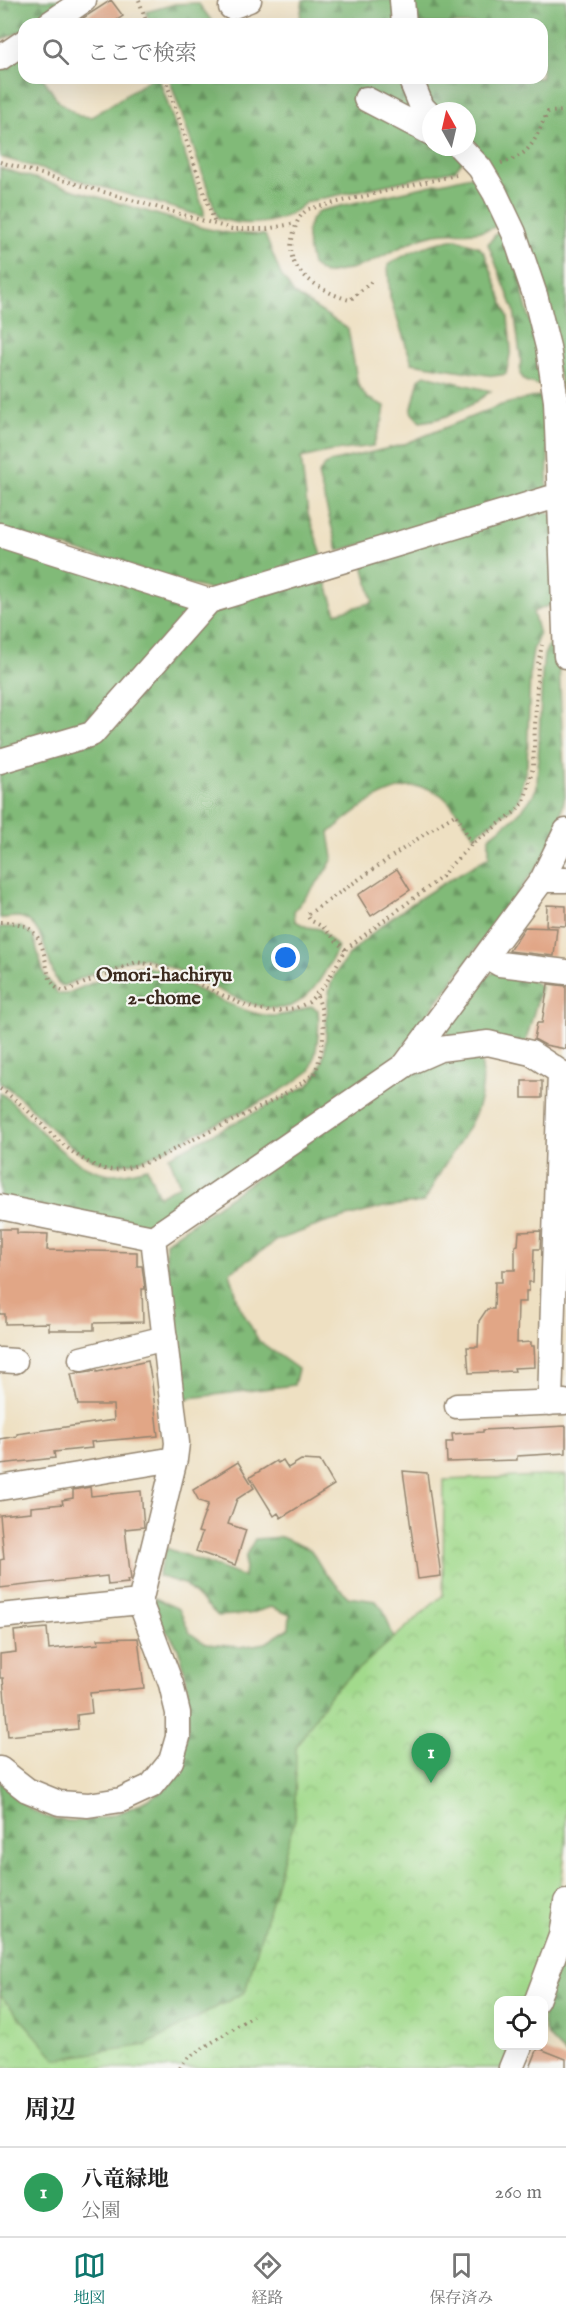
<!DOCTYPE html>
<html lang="ja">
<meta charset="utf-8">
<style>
body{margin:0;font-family:"IM FELL English","Noto Serif JP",serif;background:#f2f2f2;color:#222}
.controls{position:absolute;right:18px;bottom:18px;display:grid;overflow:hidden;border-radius:12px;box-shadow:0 6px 24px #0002}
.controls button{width:54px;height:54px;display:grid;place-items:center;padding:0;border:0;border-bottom:2px solid #e0e0e0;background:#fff;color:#222;font:30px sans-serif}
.compass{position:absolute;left:422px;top:102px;width:54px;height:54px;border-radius:50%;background:#fff;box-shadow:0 6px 24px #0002;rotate:352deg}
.you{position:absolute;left:286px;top:958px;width:21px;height:21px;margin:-15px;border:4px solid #fff;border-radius:50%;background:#1a73e8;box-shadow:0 0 0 9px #1a73e833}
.badge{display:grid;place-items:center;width:39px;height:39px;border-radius:50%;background:#0f766e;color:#fff;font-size:20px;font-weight:700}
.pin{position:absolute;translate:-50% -50px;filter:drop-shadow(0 2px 3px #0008)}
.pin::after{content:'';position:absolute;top:32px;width:21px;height:18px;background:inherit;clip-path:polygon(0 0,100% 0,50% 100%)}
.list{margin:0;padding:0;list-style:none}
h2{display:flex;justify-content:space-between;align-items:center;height:78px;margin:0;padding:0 24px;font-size:26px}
h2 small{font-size:20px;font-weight:400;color:#767676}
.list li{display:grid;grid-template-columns:39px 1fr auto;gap:18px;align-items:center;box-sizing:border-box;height:90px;padding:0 24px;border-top:2px solid #e0e0e0}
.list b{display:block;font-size:22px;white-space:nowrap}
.list p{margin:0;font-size:20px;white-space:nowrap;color:#767676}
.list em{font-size:20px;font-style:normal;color:#767676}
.icon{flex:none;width:33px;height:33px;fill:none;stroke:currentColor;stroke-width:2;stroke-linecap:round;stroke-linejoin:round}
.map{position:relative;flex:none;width:566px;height:2068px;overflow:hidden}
.search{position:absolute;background:#fff;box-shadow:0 6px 24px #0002;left:18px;right:18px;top:18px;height:66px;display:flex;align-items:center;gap:15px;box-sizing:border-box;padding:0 21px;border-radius:18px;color:#767676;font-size:22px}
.sheet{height:168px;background:#fff}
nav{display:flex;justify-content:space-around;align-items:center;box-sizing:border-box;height:84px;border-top:2px solid #e0e0e0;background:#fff;font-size:16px;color:#767676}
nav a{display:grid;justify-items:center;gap:3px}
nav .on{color:#0f766e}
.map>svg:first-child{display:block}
</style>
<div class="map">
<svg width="566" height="2068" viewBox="0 0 566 2068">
<defs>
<pattern id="forest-firs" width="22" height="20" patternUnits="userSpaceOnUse" patternTransform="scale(1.5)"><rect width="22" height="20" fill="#81ba78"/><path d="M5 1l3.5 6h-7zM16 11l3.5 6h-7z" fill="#6b9762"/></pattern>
<pattern id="park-crowns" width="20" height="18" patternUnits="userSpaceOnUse" patternTransform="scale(1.5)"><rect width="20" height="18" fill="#a2da8c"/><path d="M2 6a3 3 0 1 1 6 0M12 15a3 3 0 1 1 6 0" fill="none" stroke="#8cbb78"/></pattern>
</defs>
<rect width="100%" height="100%" fill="#f6f6f2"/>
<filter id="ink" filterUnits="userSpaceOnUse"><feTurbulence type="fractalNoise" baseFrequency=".0167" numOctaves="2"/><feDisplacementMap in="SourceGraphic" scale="12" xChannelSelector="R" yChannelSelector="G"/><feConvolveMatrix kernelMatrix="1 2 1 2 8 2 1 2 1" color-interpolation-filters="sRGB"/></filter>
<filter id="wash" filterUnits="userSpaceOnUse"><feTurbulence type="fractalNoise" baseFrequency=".008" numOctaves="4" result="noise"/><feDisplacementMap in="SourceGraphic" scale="24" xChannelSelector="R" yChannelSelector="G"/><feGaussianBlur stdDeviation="1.35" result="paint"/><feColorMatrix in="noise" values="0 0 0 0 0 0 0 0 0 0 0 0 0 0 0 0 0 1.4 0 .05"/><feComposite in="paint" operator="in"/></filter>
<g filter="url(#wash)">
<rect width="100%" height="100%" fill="#eee0c2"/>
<path fill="url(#forest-firs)" stroke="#5e724b" stroke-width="1.5" d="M0,0H63L65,3L32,24H24V29L22,31L0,40Z
M303,0H393L396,24H299Z
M409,0H566V487L560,378L467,144V111H435L418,78H542V24H412Z
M198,3L214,24H150L146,12L175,4Z
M24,48V78H43L58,101L79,116L92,117L152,78H159L204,211V217L0,157V65Z
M169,78H404L431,124V147H452L463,160L455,170L306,202C283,225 248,228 218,218Z
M0,168L203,228L228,233L265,235L281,275L294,294L348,329L358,385L367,398L385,406L383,419L373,446L327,452L301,458L308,514L323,558L217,592L0,528Z
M471,176L480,179L503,222C484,237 458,230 435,234C410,239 389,255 366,264C352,269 338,272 324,274L312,265C308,243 300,228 319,211Z
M507,232L546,383L538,385L525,381L520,374L521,361L514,310L488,244L496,234Z
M457,239L479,247L485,254L508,317L511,350L506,374L494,376L412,363L390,297L388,265C412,250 429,243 457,239Z
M425,375L491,391C467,409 451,418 420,422L411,412L419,379Z
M538,396L548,400L549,428L547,491L338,551L318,475L324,466L330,462L402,445L501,405Z
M541,508L554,516L557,602L533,612L539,635L533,650L530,670L527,765L518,800L512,808L474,835C464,822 454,805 441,795C403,769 356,810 329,833L333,858L325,873L294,911L295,921L307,927L320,929L338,947C328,967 315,995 293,1005C260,1020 204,979 172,968C163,964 152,959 142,958C122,958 83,978 63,986L58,984C47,965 44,920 19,917C13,917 6,918 0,918V768L96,739L214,609L323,572L336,613L373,602L362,561Z
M0,540L188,603V614L82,728L0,752Z
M550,642H558L565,796L559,823L542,860L399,1053L367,1083L152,1228L0,1198V1092C35,1119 63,1168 110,1174C123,1175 135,1171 147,1168L159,1196L180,1185L169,1156L309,1085C335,1056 321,1019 331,984C345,939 447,880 489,857V837C509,822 527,810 537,787L542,674L544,655Z
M0,927H21L33,936L44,974L58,994H66L130,967L141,966L156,969C184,982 246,1017 274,1016C287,1015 299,1011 311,1006L318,1010C320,1029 317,1053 310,1071C275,1098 233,1115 193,1135C176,1143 158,1155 140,1160C127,1164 113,1167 100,1162C56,1146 37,1105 0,1083Z
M496,971L524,975L541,987L525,1044L447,1036L449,1017L476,983Z
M466,1054L481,1060C489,1106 467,1129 444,1166C437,1178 431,1190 424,1202L384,1207L325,1223L278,1240L230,1272L239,1305L259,1341L298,1369L294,1385L182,1399L166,1257V1242L414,1067Z
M281,1537L311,1550L324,1572L348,1597L376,1601L384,1611L394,1639L566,1842L498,2000V2046L151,2059L0,2068V1781C14,1794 28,1812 47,1817C82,1828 122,1815 152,1797C158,1793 167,1789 171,1783C193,1751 194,1675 174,1641C168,1631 157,1622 150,1613L155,1598L179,1609L190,1633L206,1644L240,1647L266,1643L289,1628L290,1615L271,1607L249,1614L218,1616L184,1584L158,1576L166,1548L244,1577L246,1555L255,1539Z
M566,1967V2055C561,2049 553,2044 549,2037C535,2018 548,1991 554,1972Z"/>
<path fill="url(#park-crowns)" stroke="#6e8255" stroke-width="1.5" d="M566,1475V1842L555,1935L529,2000H498V2046H512L503,2068H0V1995L56,2059L146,2045L245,1992L295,1819L296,1747L331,1693L443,1595L444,1480Z"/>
<g id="blocks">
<path fill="#e1a686" d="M111,0L123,16L111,24H74Z
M397,869L410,890L371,916L358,895Z
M547,905L566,906V926L546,925Z
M525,927L557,928L554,956L509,951Z
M548,984L566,986V1049L545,1045L534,1039L537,1023H542Z
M522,1081H542V1098H522Z
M0,1229H17V1233L48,1234L47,1250L137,1252V1266H142L145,1289H142L143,1322L94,1323V1330H49V1323L5,1324V1314H0Z
M541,1231L540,1249H534L533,1282H529V1291H526V1302H518L517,1343L531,1342V1346H534L535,1367L514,1368L515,1371L469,1373L467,1347H478L479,1321L487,1309H494L495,1282H502V1270H515V1246L518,1245L519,1232Z
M148,1361L152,1383L158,1436L91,1442L92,1448L54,1452L55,1458L0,1464V1439L17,1436V1434L114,1420L113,1405H78L71,1374L97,1370V1372Z
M566,1426V1453L517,1456V1460L447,1462L446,1442H453L452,1434L483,1432V1430Z
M283,1460L288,1468L301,1460L320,1461L334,1485L281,1518L278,1513L274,1516L250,1477L276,1461L278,1463Z
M238,1462L254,1488L237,1499L228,1524L246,1530L235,1565L196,1551L202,1533L198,1532L208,1504L199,1501L193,1490Z
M403,1471L427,1473L441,1576L418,1579Z
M90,1487L91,1496L141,1491L144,1527L125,1529L131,1580H127L128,1583L108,1585L107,1576L0,1588V1560L4,1559L0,1515L31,1512V1507L63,1504L62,1500L73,1498V1490Z
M47,1628L49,1649L99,1644L98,1639L138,1638L144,1688L90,1693L92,1713L77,1715L78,1729L8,1736L3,1678H0V1654L16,1652L14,1631Z
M538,2048L566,2059V2068H530Z"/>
</g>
</g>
<g filter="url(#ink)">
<use href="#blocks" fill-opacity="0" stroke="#948570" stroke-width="1.5"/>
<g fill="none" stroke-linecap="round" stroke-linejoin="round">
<defs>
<path id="minor" d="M402,0L404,24
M231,7L249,0
M49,24L84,0
M0,58L24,42
M410,78L422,107L431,116
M366,99L431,133
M460,147L480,168L495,193L514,233L535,295L548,347L556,401L566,656
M0,535L209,601
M0,761L92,734L209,601L560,495
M542,880H566
M486,956L500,964L566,972
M406,1064L440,1049L488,1043L531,1053L566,1076
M0,1207L153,1238L405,1065L542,880L566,831
M81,1359L165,1338
M0,1360L15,1361
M550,1403L560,1072
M457,1406L565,1402
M0,1488L175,1459
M0,1616L140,1602
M0,1769L27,1790L59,1803L88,1805L121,1800L151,1786L171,1761L178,1737V1713L171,1684L140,1602L175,1459L177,1443L153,1238
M537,2000L561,1936L566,1902
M511,2068L520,2046"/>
</defs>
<use href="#minor" stroke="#948570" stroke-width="27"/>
<path stroke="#948570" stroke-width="4" stroke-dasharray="1.5 4.5" stroke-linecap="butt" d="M139,0L147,24
M165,78L215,224
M0,162L232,229H267L296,223
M501,163C533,155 534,139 548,112L566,111
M371,282L350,300C332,296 300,279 293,260C290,251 291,241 294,232C297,221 299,216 308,209L456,175
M0,922C64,920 32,987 65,991L136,962L159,966L246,1006L271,1012L296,1008L309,1002L326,983L346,949L442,877L448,868L471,845L516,811L524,802L533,767L538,664L542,645
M345,950L323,927L310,920L307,915L429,831L456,814L472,844
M0,1089C36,1111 56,1148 96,1166C111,1173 125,1169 141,1164C159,1159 177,1147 194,1139C234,1119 281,1101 315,1073C324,1047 328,1019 316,994
M180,2068L186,2059L253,2016"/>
<use href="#minor" stroke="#fff" stroke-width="24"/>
</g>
</g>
<g text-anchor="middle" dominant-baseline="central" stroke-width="4.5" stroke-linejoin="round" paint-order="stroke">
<g font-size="20" font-weight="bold" fill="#3b2a1e" stroke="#f6f6f2">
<text x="164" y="975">Omori-hachiryu<tspan x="164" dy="23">2-chome</tspan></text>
</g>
</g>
</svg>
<div class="controls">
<button><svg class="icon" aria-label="locate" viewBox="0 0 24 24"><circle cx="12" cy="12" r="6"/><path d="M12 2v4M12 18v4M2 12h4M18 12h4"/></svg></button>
</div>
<svg class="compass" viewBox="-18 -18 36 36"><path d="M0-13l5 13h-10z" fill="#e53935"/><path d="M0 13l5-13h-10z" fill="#767676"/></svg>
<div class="you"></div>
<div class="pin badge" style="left:431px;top:1783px;background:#2e9e5b">1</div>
<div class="search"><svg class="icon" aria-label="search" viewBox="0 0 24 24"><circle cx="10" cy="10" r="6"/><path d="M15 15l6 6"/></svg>ここで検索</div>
</div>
<section class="sheet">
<h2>周辺<small></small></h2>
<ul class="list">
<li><span class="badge" style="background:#2e9e5b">1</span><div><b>八竜緑地</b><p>公園</p></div><em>260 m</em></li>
</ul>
</section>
<nav>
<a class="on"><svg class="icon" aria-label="map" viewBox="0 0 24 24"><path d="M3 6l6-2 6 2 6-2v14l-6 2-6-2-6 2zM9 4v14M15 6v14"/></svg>地図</a>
<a><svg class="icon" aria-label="directions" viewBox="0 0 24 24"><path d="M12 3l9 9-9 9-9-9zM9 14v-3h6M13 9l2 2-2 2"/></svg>経路</a>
<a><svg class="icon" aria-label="saved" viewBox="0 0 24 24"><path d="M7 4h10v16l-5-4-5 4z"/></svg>保存済み</a>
</nav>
